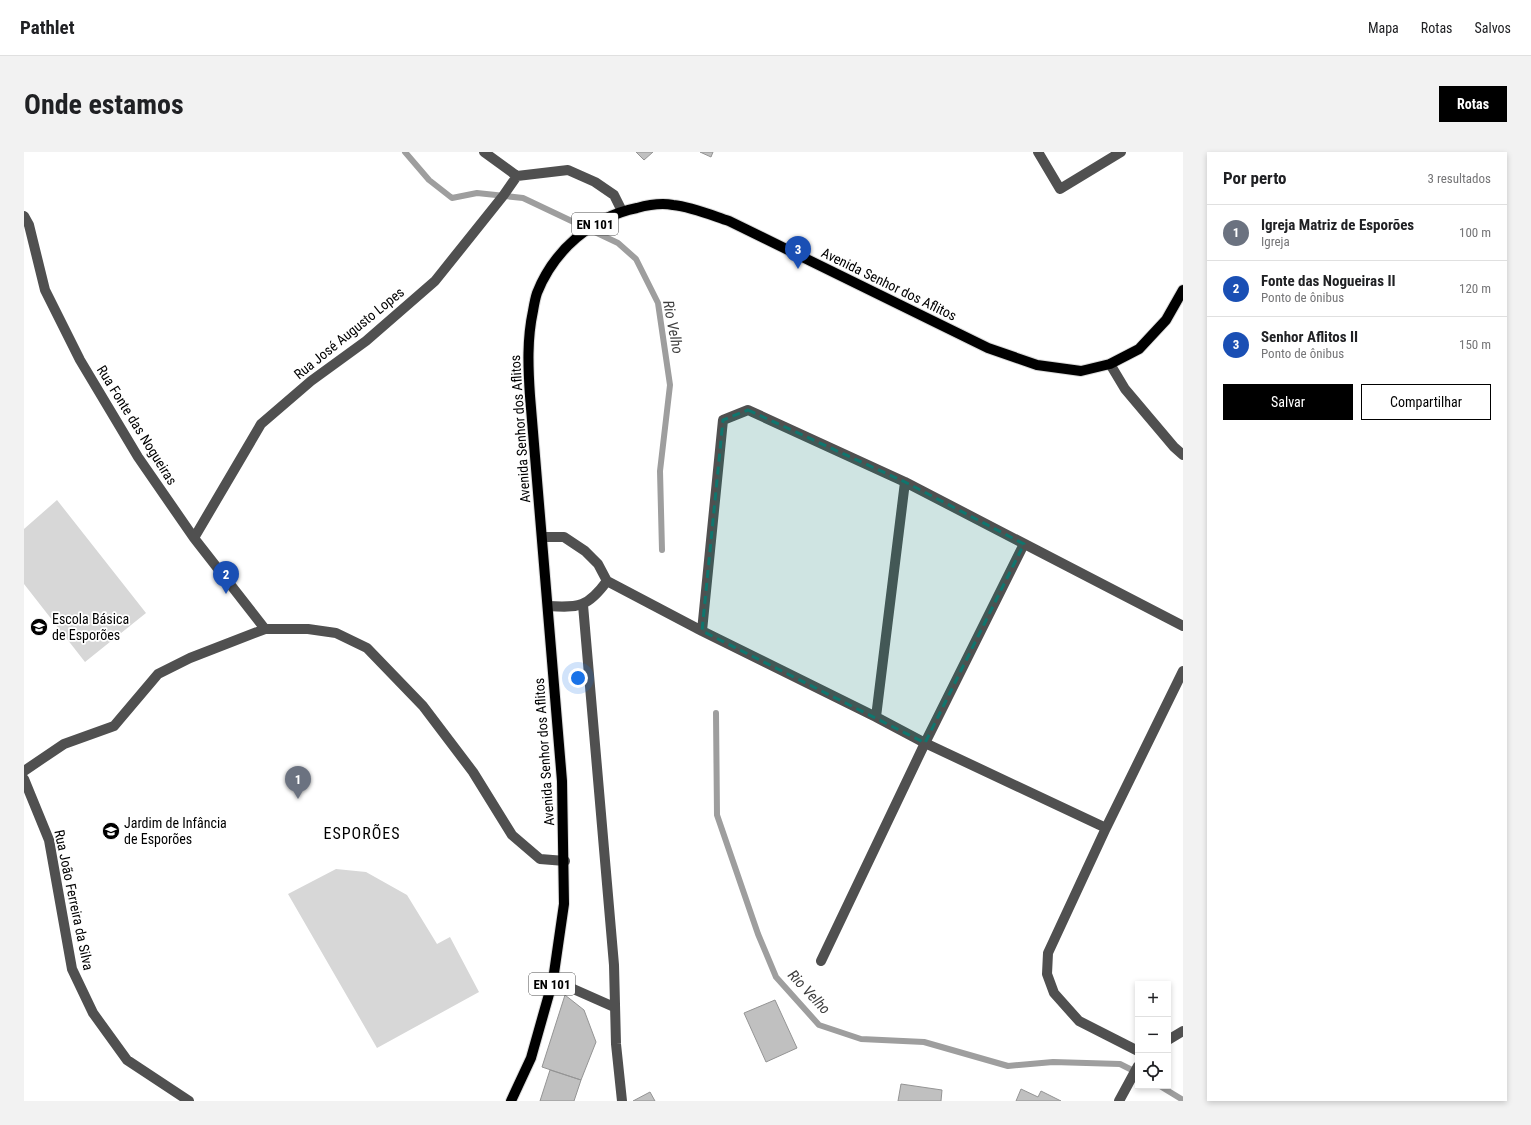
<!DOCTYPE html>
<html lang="pt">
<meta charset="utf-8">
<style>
body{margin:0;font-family:"Roboto Condensed",sans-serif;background:#f2f2f2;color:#202124}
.controls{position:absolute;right:12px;bottom:12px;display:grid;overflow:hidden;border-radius:0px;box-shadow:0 2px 6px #0003}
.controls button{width:36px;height:36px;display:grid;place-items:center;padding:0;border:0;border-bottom:1px solid #e0e0e0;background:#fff;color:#202124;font:20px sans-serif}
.you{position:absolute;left:554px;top:526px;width:14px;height:14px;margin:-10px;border:3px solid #fff;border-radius:50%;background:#1a73e8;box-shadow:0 0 0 6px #1a73e833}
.badge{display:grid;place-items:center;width:26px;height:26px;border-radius:50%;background:#000;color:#fff;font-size:13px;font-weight:700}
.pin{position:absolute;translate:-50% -33px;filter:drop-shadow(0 1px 2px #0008)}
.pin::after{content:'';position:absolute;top:21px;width:14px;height:12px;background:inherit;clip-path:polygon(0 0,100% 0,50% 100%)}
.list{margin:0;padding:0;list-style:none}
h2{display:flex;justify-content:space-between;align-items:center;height:52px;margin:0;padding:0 16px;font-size:17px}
h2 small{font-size:13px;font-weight:400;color:#757577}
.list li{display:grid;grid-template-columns:26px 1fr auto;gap:12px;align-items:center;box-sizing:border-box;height:56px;padding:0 16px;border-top:1px solid #e0e0e0}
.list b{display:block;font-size:15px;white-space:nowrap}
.list p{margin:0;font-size:13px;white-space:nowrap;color:#757577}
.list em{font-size:13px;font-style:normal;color:#757577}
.actions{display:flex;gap:8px;padding:12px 16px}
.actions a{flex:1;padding:9px 0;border:1px solid #000;border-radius:0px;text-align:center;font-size:14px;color:#000}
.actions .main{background:#000;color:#fff}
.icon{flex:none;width:22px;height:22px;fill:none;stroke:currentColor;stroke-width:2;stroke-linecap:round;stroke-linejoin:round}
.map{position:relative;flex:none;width:1159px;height:949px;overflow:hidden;border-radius:0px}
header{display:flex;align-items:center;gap:24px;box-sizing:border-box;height:56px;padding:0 20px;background:#fff;border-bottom:1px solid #e0e0e0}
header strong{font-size:19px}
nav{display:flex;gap:22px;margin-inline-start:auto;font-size:14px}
.intro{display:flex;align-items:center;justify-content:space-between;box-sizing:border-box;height:96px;padding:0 24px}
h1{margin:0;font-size:28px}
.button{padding:10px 18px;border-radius:0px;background:#000;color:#fff;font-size:14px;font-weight:700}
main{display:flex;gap:24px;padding:0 24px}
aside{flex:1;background:#fff;border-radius:0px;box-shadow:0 2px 6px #0003}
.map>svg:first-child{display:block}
</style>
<header>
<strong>Pathlet</strong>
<nav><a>Mapa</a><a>Rotas</a><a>Salvos</a></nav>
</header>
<div class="intro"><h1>Onde estamos</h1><a class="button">Rotas</a></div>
<main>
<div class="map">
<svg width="1159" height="949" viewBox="0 0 1159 949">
<rect width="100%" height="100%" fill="#fff"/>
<path fill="#d7d7d7" d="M33,348L122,461L61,510L0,432V377Z
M312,717L342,720L383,743L413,792L426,785L455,840L353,896L264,742Z"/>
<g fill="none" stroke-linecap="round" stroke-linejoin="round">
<path stroke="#9e9e9e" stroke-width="6" d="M381,0L405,28L428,46L453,41L499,46L594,91L612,107L634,151L646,233L636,319L638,398
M692,561L693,663L734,782L752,825L795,873L837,887L900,890L984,914L1029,910L1096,912L1112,920
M1136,934L1159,948"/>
</g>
<path fill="#c0c0c0" stroke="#949494" d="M612,0H629L620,8Z
M676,0H689L687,5Z
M541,843L560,858L572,890L557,928L518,915Z
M751,848L773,896L742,910L720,861Z
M526,918L557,928L550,949H516Z
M877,932L918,938L917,949H874Z
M997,937L1014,945L1017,939L1037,949H992Z
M626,940L631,949H609Z"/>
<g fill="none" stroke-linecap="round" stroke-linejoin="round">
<defs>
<path id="major" d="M487,949L507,906L529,828L540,752L538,629L506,244C504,215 503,187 509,159C510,153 511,147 513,141C530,98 568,65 613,56C624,53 638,51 649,53C668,55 687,63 705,69L964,196L1013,213L1057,219L1086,212L1115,197L1142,168L1159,138"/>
</defs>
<use href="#major" stroke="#dbdbdb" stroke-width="12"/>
<path stroke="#505050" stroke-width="10" d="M460,0L493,24
M1014,0L1036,37L1097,0
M0,64L5,73L21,138L56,208L114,305L170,386L241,477
M1086,212L1101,237L1150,295L1159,303
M518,385H540L561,399L574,412L583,429L678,479L852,565L901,591L1082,676L1024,801L1023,822L1030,841L1055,869L1114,899
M170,386L237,272L287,229L342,189L411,129L479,44L493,24L544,18L571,30L590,43L598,59
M559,453L590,813L592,892L598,949
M524,454C555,456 564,455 583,429
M678,479L699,268L724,258L881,330L1159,474
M852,565L881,330
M0,619L40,592L90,574L134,522L166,506L241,477H284L312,481L343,496L399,554L449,620L488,683L516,707L541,709
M0,627L25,688L48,817L69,861L103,908L165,949
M1082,676L1159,519
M797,809L901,591L1000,392
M529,828L590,855
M1144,888L1159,879
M1095,949L1114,914"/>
<use href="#major" stroke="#000" stroke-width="10"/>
</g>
<path fill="#0f766e" fill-opacity="0.2" stroke="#0f766e" stroke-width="3" stroke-dasharray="8 5" stroke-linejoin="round" d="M724,258L881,330L1000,392L901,591L678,479L699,268Z"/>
<defs>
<symbol id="school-disc" viewBox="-11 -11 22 22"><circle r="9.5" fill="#000" stroke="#fff"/><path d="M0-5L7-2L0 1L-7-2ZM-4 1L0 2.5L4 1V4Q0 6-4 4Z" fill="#fff"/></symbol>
</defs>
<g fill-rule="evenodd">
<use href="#school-disc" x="5" y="465" width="20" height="20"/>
<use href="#school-disc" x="77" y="669" width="20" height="20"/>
</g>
<g text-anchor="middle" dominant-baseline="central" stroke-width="3.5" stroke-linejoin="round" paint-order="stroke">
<g fill="#fff" stroke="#4c4c4c" stroke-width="1">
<rect x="548" y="61" width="46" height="22" rx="3"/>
<rect x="505" y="821" width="46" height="22" rx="3"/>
</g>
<g font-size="13" font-weight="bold" fill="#000">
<text x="571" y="72">EN 101</text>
<text x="528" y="832">EN 101</text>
</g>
<g font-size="14" fill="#000" stroke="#fff">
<text transform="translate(865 132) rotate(26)">Avenida Senhor dos Aflitos</text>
<text transform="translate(325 181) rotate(-39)">Rua José Augusto Lopes</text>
<text transform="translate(113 273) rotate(58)">Rua Fonte das Nogueiras</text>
<text transform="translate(496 277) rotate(-94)">Avenida Senhor dos Aflitos</text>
<text transform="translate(520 600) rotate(-94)">Avenida Senhor dos Aflitos</text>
<text transform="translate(50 748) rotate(78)">Rua João Ferreira da Silva</text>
</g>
<g font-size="14" fill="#000" stroke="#fff" text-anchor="start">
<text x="28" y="467">Escola Básica<tspan x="28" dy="16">de Esporões</tspan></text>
<text x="100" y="671">Jardim de Infância<tspan x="100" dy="16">de Esporões</tspan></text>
</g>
<g font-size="15" font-style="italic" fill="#3f3f3f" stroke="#fff">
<text transform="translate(649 175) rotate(79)">Rio Velho</text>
<text transform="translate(785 840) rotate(47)">Rio Velho</text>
</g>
<g font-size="16" letter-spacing="1" fill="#000" stroke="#fff">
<text x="338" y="681">ESPORÕES</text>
</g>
</g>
</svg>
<div class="controls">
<button>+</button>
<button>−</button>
<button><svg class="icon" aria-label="locate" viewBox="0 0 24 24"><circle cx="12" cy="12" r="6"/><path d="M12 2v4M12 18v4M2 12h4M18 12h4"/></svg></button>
</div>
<div class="you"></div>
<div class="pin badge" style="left:274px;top:647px;background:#6b7280">1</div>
<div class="pin badge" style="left:202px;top:442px;background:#1a4fb4">2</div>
<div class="pin badge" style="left:774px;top:117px;background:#1a4fb4">3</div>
</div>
<aside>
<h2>Por perto<small>3 resultados</small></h2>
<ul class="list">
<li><span class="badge" style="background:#6b7280">1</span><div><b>Igreja Matriz de Esporões</b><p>Igreja</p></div><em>100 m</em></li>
<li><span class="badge" style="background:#1a4fb4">2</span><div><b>Fonte das Nogueiras II</b><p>Ponto de ônibus</p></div><em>120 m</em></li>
<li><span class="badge" style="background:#1a4fb4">3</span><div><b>Senhor Aflitos II</b><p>Ponto de ônibus</p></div><em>150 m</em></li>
</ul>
<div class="actions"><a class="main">Salvar</a><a>Compartilhar</a></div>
</aside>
</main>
